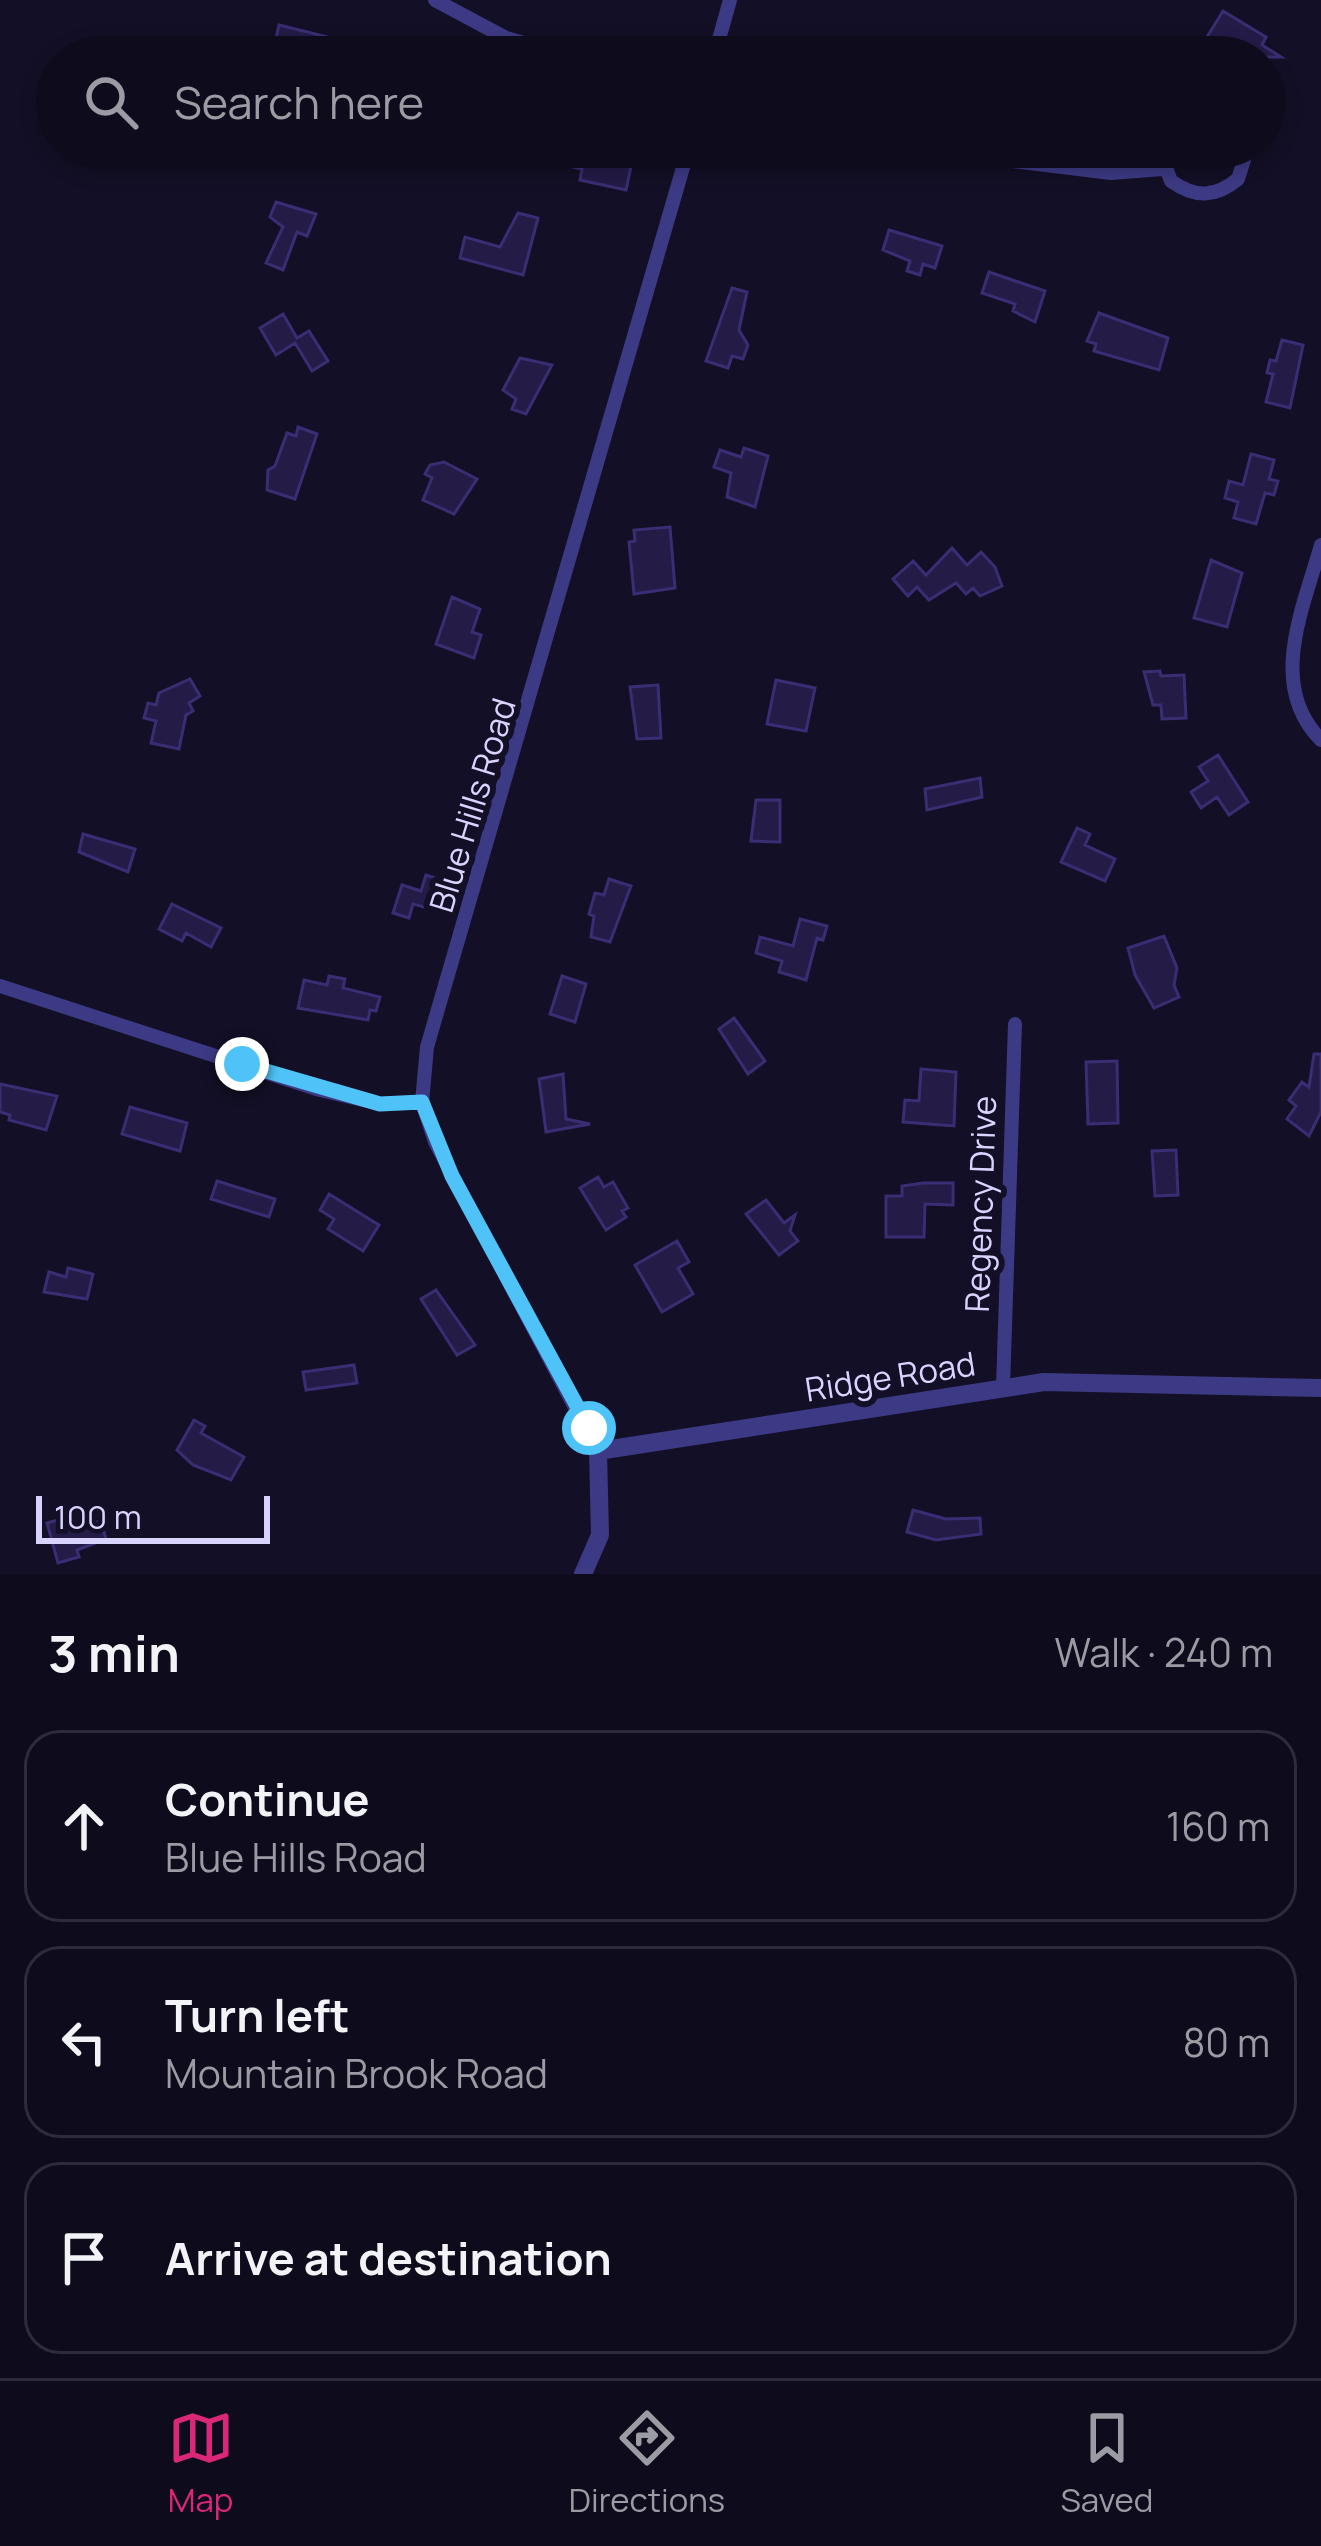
<!DOCTYPE html>
<meta charset="utf-8">
<style>
body{margin:0;font-family:Manrope,sans-serif;background:#171425;color:#f1f3f6}
.scale{position:absolute;left:36px;bottom:30px;width:234px;box-sizing:border-box;padding-left:12px;border:6px solid #d9d4ff;border-top:0;font-size:33px;line-height:42px;white-space:nowrap;color:#d9d4ff;-webkit-text-stroke:9px #130f26;paint-order:stroke}
.stop{position:absolute;width:36px;height:36px;margin:-27px;border:9px solid #4fc3f7;border-radius:50%;background:#fff}
.stop.end{background:#4fc3f7;border-color:#fff;box-shadow:0 3px 12px #0008}
.list{margin:0;padding:0;list-style:none}
h2{display:flex;justify-content:space-between;align-items:center;height:156px;margin:0;padding:0 48px;font-size:51px}
h2 small{font-size:39px;font-weight:400;color:#9b9ba3}
.list li{display:grid;grid-template-columns:78px 1fr auto;gap:36px;align-items:center;box-sizing:border-box;height:192px;margin:0 24px 24px;padding:0 24px;border:3px solid #2e2b3b;border-radius:36px}
.list b{display:block;font-size:45px;white-space:nowrap}
.list p{margin:0;font-size:39px;white-space:nowrap;color:#9b9ba3}
.list em{font-size:39px;font-style:normal;color:#9b9ba3}
.icon{flex:none;width:66px;height:66px;fill:none;stroke:currentColor;stroke-width:2;stroke-linecap:round;stroke-linejoin:round}
.map{position:relative;flex:none;width:1321px;height:1574px;overflow:hidden}
.search{position:absolute;background:#0e0b1c;box-shadow:0 6px 18px #0003;left:36px;right:36px;top:36px;height:132px;display:flex;align-items:center;gap:30px;box-sizing:border-box;padding:0 42px;border-radius:66px;color:#9b9ba3;font-size:45px}
.sheet{height:804px;background:#0e0b1c}
nav{display:flex;justify-content:space-around;align-items:center;box-sizing:border-box;height:168px;border-top:3px solid #2e2b3b;background:#0e0b1c;font-size:33px;color:#9b9ba3}
nav a{display:grid;justify-items:center;gap:6px}
nav .on{color:#db2777}
.map>svg:first-child{display:block}
</style>
<div class="map">
<svg width="1321" height="1574" viewBox="0 0 1321 1574">
<rect width="100%" height="100%" fill="#130f26"/>
<path fill="#241b47" stroke="#3b2d73" stroke-width="3" d="M1223,11L1266,37L1262,45L1281,57H1247L1223,38L1219,44L1207,37Z
M279,25L348,42L344,57H279L281,49L274,47Z
M577,147L627,154L625,161L632,162L626,190L580,180L582,169L573,167Z
M276,202L316,214L307,236L297,232L283,270L266,263L283,227L270,217Z
M518,213L538,218L523,275L460,258L465,237L500,247Z
M889,230L942,246L935,268L923,264L920,275L907,271L910,261L883,250Z
M989,272L1045,291L1035,322L1013,311L1015,304L982,293Z
M732,288L747,292L739,330L748,345L743,359L732,356L728,368L706,361Z
M1099,313L1168,338L1159,370L1094,351L1096,344L1087,341Z
M283,314L297,338L309,331L328,361L312,371L295,343L276,355L260,328Z
M1282,340L1303,345L1290,408L1266,402L1273,374L1267,373L1270,360L1276,361Z
M520,358L552,365L526,414L512,409L516,399L503,390Z
M298,427L317,434L295,499L267,490L268,470L275,466L287,433L296,436Z
M744,448L768,456L755,507L727,497L731,473L714,467L720,450L741,457Z
M1251,454L1274,460L1269,479L1278,481L1274,495L1265,493L1256,524L1234,518L1238,502L1225,498L1229,481L1243,485Z
M444,462L477,479L454,514L423,500L432,478L425,474L430,465Z
M670,527L675,588L634,594L629,542L635,541L634,530Z
M952,548L967,565L981,552L995,567L1002,586L980,596L973,588L966,594L956,583L929,600L917,587L908,596L893,579L913,561L926,575Z
M1211,560L1242,573L1227,627L1194,618Z
M452,597L480,609L472,632L481,635L474,658L436,644Z
M1160,671L1161,676L1184,675L1186,718L1162,719L1161,705H1153L1144,672Z
M190,679L200,696L189,703L193,711L186,715L179,749L151,743L156,721L144,718L148,703L156,705L159,693Z
M776,680L815,688L806,731L767,724Z
M658,685L661,738L637,739L630,687Z
M1218,755L1248,802L1229,815L1217,797L1201,808L1191,792L1208,781L1199,767Z
M980,778L982,797L927,810L925,789Z
M756,800H780V842L751,841Z
M1077,828L1090,834L1085,845L1115,859L1105,881L1061,862Z
M83,834L135,849L128,872L79,852Z
M426,875L441,880L432,909L413,904L409,918L393,913L402,885L421,891Z
M609,879L631,886L610,942L591,937L594,916L589,914L595,893L604,895Z
M172,904L221,928L211,947L186,933L182,941L159,929Z
M800,919L827,926L823,940L817,938L806,980L779,972L782,961L756,953L760,937L793,946Z
M1164,936L1177,968L1174,985L1179,997L1154,1008L1135,975L1128,948Z
M329,976L345,979L343,988L380,997L376,1011L370,1010L368,1020L298,1008L304,980L327,985Z
M562,976L586,984L575,1022L550,1014Z
M734,1018L765,1061L748,1074L719,1029Z
M1314,1054H1321V1112L1309,1136L1287,1119L1296,1106L1289,1100L1302,1082L1309,1087Z
M1117,1061L1118,1123L1088,1124L1086,1062Z
M921,1069L956,1072L954,1126L903,1122L905,1100L919,1101Z
M563,1074L566,1119L590,1124L546,1132L539,1079Z
M0,1084L57,1096L46,1130L9,1120L10,1115L0,1112Z
M130,1107L187,1123L180,1151L122,1134Z
M1176,1150L1178,1195L1155,1196L1152,1151Z
M598,1177L604,1187L613,1182L628,1208L622,1211L626,1217L606,1230L580,1188Z
M217,1181L275,1199L269,1217L211,1199Z
M923,1183H953V1205L925,1204L924,1237H886V1196H902V1186Z
M329,1194L379,1225L363,1251L328,1229L334,1219L320,1210Z
M766,1200L784,1223L795,1215L790,1231L798,1241L779,1255L746,1214Z
M677,1241L689,1262L678,1268L693,1294L662,1312L635,1265Z
M68,1268L93,1274L87,1299L44,1292L49,1272L66,1277Z
M436,1290L475,1345L457,1355L421,1299Z
M354,1365L357,1383L306,1390L303,1372Z
M194,1420L205,1426L201,1433L244,1457L231,1480L193,1465L177,1450Z
M913,1510L946,1519L980,1518L981,1534L936,1540L907,1532Z
M68,1517L72,1528L101,1521L106,1539L77,1550L79,1557L58,1563L47,1523Z"/>
<g fill="none" stroke-linecap="round" stroke-linejoin="round">
<path stroke="#3d3a85" stroke-width="14" d="M435,0L506,38L572,57
M714,57L730,0
M898,147L1111,173L1162,169
M1158,147L1171,181C1195,198 1215,198 1238,179L1248,147
M1321,545C1303,609 1267,686 1321,740
M0,986L320,1090L380,1104L422,1102
M1003,1387L1015,1024
M598,1451L435,1142L422,1102L427,1047L689,147"/>
<path stroke="#3d3a85" stroke-width="18" d="M583,1574L600,1535L598,1451L1044,1382L1321,1388"/>
</g>
<g fill="none" stroke-linecap="round" stroke-linejoin="round">
<path stroke="#4fc3f7" stroke-width="15" d="M242,1064L380,1104L422,1102L452,1176L589,1428"/>
</g>
<g text-anchor="middle" dominant-baseline="central" stroke-width="12" stroke-linejoin="round" paint-order="stroke">
<g font-size="33" fill="#d9d4ff" stroke="#130f26">
<text transform="translate(472 805) rotate(-73)">Blue Hills Road</text>
<text transform="translate(980 1204) rotate(-88)">Regency Drive</text>
<text transform="translate(890 1376) rotate(-9)">Ridge Road</text>
</g>
</g>
</svg>
<div class="scale">100 m</div>
<div class="stop" style="left:589px;top:1428px"></div>
<div class="stop end" style="left:242px;top:1064px"></div>
<div class="search"><svg class="icon" aria-label="search" viewBox="0 0 24 24"><circle cx="10" cy="10" r="6"/><path d="M15 15l6 6"/></svg>Search here</div>
</div>
<section class="sheet">
<h2>3 min<small>Walk · 240 m</small></h2>
<ul class="list">
<li><svg class="icon" aria-label="ahead" viewBox="0 0 24 24"><path d="M12 20V5M6 11l6-6 6 6"/></svg><div><b>Continue</b><p>Blue Hills Road</p></div><em>160 m</em></li>
<li><svg class="icon" aria-label="left" viewBox="0 0 24 24"><path d="M17 20v-9H6M10 6l-5 5 5 5"/></svg><div><b>Turn left</b><p>Mountain Brook Road</p></div><em>80 m</em></li>
<li><svg class="icon" aria-label="arrive" viewBox="0 0 24 24"><path d="M6 21V4h12l-3 4 3 4H6"/></svg><div><b>Arrive at destination</b></div></li>
</ul>
</section>
<nav>
<a class="on"><svg class="icon" aria-label="map" viewBox="0 0 24 24"><path d="M3 6l6-2 6 2 6-2v14l-6 2-6-2-6 2zM9 4v14M15 6v14"/></svg>Map</a>
<a><svg class="icon" aria-label="directions" viewBox="0 0 24 24"><path d="M12 3l9 9-9 9-9-9zM9 14v-3h6M13 9l2 2-2 2"/></svg>Directions</a>
<a><svg class="icon" aria-label="saved" viewBox="0 0 24 24"><path d="M7 4h10v16l-5-4-5 4z"/></svg>Saved</a>
</nav>
